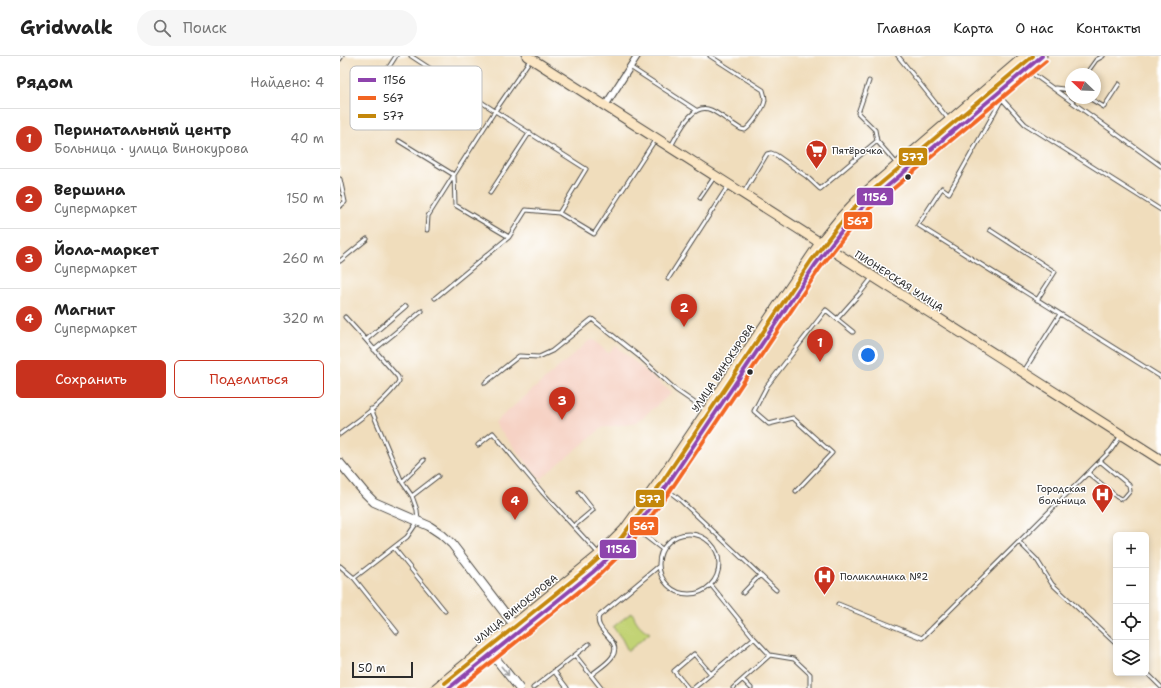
<!DOCTYPE html>
<html lang="ru">
<meta charset="utf-8">
<style>
body{margin:0;font-family:"Shantell Sans",sans-serif;background:#f6f6f6;color:#222}
.controls{position:absolute;right:12px;bottom:12px;display:grid;overflow:hidden;border-radius:6px;box-shadow:0 2px 6px #0003}
.controls button{width:36px;height:36px;display:grid;place-items:center;padding:0;border:0;border-bottom:1px solid #e0e0e0;background:#fff;color:#222;font:20px sans-serif}
.compass{position:absolute;left:725px;top:12px;width:36px;height:36px;border-radius:50%;background:#fff;box-shadow:0 2px 6px #0003;rotate:293deg}
.scale{position:absolute;left:12px;bottom:10px;width:61px;box-sizing:border-box;padding-left:4px;border:2px solid #2b2b2b;border-top:0;font-size:11px;line-height:14px;white-space:nowrap;color:#2b2b2b;-webkit-text-stroke:3px #fff;paint-order:stroke}
.you{position:absolute;left:528px;top:299px;width:14px;height:14px;margin:-10px;border:3px solid #fff;border-radius:50%;background:#1a73e8;box-shadow:0 0 0 6px #1a73e833}
.badge{display:grid;place-items:center;width:26px;height:26px;border-radius:50%;background:#c8321e;color:#fff;font-size:13px;font-weight:700}
.pin{position:absolute;translate:-50% -33px;filter:drop-shadow(0 1px 2px #0008)}
.pin::after{content:'';position:absolute;top:21px;width:14px;height:12px;background:inherit;clip-path:polygon(0 0,100% 0,50% 100%)}
.list{margin:0;padding:0;list-style:none}
h2{display:flex;justify-content:space-between;align-items:center;height:52px;margin:0;padding:0 16px;font-size:17px}
h2 small{font-size:13px;font-weight:400;color:#767676}
.list li{display:grid;grid-template-columns:26px 1fr auto;gap:12px;align-items:center;box-sizing:border-box;height:60px;padding:0 16px;border-top:1px solid #e0e0e0}
.list b{display:block;font-size:15px;white-space:nowrap}
.list p{margin:0;font-size:13px;white-space:nowrap;color:#767676}
.list em{font-size:13px;font-style:normal;color:#767676}
.actions{display:flex;gap:8px;padding:12px 16px}
.actions a{flex:1;padding:9px 0;border:1px solid #c8321e;border-radius:6px;text-align:center;font-size:14px;color:#c8321e}
.actions .main{background:#c8321e;color:#fff}
.icon{flex:none;width:22px;height:22px;fill:none;stroke:currentColor;stroke-width:2;stroke-linecap:round;stroke-linejoin:round}
.map{position:relative;flex:none;width:821px;height:632px;overflow:hidden}
header{display:flex;align-items:center;gap:24px;box-sizing:border-box;height:56px;padding:0 20px;background:#fff;border-bottom:1px solid #e0e0e0}
header strong{font-size:19px}
nav{display:flex;gap:22px;margin-inline-start:auto;font-size:14px}
.search{width:280px;height:36px;background:#f6f6f6;display:flex;align-items:center;gap:10px;box-sizing:border-box;padding:0 14px;border-radius:22px;color:#767676;font-size:15px}
main{display:flex}
aside{flex:1;background:#fff}
.map>svg:first-child{display:block}
</style>
<header>
<strong>Gridwalk</strong>
<div class="search"><svg class="icon" aria-label="search" viewBox="0 0 24 24"><circle cx="10" cy="10" r="6"/><path d="M15 15l6 6"/></svg>Поиск</div>
<nav><a>Главная</a><a>Карта</a><a>О нас</a><a>Контакты</a></nav>
</header>
<main>
<aside>
<h2>Рядом<small>Найдено: 4</small></h2>
<ul class="list">
<li><span class="badge">1</span><div><b>Перинатальный центр</b><p>Больница · улица Винокурова</p></div><em>40 m</em></li>
<li><span class="badge">2</span><div><b>Вершина</b><p>Супермаркет</p></div><em>150 m</em></li>
<li><span class="badge">3</span><div><b>Йола-маркет</b><p>Супермаркет</p></div><em>260 m</em></li>
<li><span class="badge">4</span><div><b>Магнит</b><p>Супермаркет</p></div><em>320 m</em></li>
</ul>
<div class="actions"><a class="main">Сохранить</a><a>Поделиться</a></div>
</aside>
<div class="map">
<svg width="821" height="632" viewBox="0 0 821 632">
<rect width="100%" height="100%" fill="#fff"/>
<filter id="ink" filterUnits="userSpaceOnUse"><feTurbulence type="fractalNoise" baseFrequency=".025" numOctaves="2"/><feDisplacementMap in="SourceGraphic" scale="8" xChannelSelector="R" yChannelSelector="G"/><feConvolveMatrix kernelMatrix="1 2 1 2 8 2 1 2 1" color-interpolation-filters="sRGB"/></filter>
<filter id="wash" filterUnits="userSpaceOnUse"><feTurbulence type="fractalNoise" baseFrequency=".012" numOctaves="4" result="noise"/><feDisplacementMap in="SourceGraphic" scale="16" xChannelSelector="R" yChannelSelector="G"/><feGaussianBlur stdDeviation="0.9" result="paint"/><feColorMatrix in="noise" values="0 0 0 0 0 0 0 0 0 0 0 0 0 0 0 0 0 1.4 0 .05"/><feComposite in="paint" operator="in"/></filter>
<g filter="url(#wash)">
<rect width="100%" height="100%" fill="#f0ddbc"/>
<path fill="#f6d2c4" d="M250,284H254L268,297L276,290L332,337L297,366L262,372L200,423L154,367Z"/>
<path fill="#c2d375" stroke="#767f50" d="M292,556C296,566 300,572 310,577L288,595L282,583L273,571Z"/>
</g>
<g filter="url(#ink)">
<g fill="none" stroke-linecap="round" stroke-linejoin="round">
<defs>
<path id="service" d="M558,0L609,64
M0,3L2,0
M190,4L155,55L246,113L219,157L254,178L315,84
M290,11L356,54
M689,13L693,18L821,110
M746,18L756,4L763,0
M529,25L518,57L535,74L537,85L557,108
M650,30L685,68L821,154
M715,32L731,34
M749,42L764,51L779,28
M662,43L609,137L602,132L578,169L821,321
M20,56L56,0
M59,85L114,119L155,55L71,0
M331,90C339,77 352,45 371,54C381,59 391,67 401,73L405,74C412,69 424,52 425,44C425,40 424,37 423,34L370,0
M0,123L5,146L0,150
M404,136L427,98L431,97L436,99L466,120L480,133L537,85
M150,137L190,76
M360,142L375,120
M87,174L88,160L114,119L115,149L169,181
M650,174L715,216L697,244
M0,205L27,183
M328,223L388,130
M95,242L169,181L186,154L219,157
M497,263L513,276
M26,284L66,250
M34,294L82,255
M684,315L720,258
M145,327L179,300L199,301L212,295L252,263L300,301L336,334L365,354
M0,378C18,364 48,344 59,325L58,321L26,284L5,261
M138,389L153,377L202,436L259,498
M748,417L777,441L781,443L784,442L790,435L789,429L760,405
M62,426L84,404
M326,433L339,443L436,534
M456,435L492,397L453,362L429,368L414,355L427,330L486,254L497,263L521,236L532,222
M72,440L98,420
M234,470L253,454L239,436
M296,473L322,493
M319 508a30 30 0 1 1 60 0a30 30 0 1 1-60 0Z
M679,486L697,504L712,528L776,588
M54,492L105,555
M0,510L14,522L57,576
M14,522L67,481L78,465L77,454L72,440L62,426L31,353
M371,529L414,582L430,599L454,603L470,618V632
M403,537L420,519
M498,548L582,582L748,417L771,394L780,381
M235,599L261,632
M214,615L227,632
M806,616L821,631
M251,619C257,614 267,608 272,601C284,584 253,576 259,560L319,510
M403,624L411,632
M193,632L249,588
M348,632L334,615L354,598L371,618
M354,632L414,582
M393,632L430,599"/>
<path id="minor" d="M265,50L297,0"/>
<path id="tertiary" d="M0,407L24,436L34,446L89,470L101,478L112,488L174,569
M152,598L179,632"/>
<path id="secondary" d="M187,0L821,404
M96,632L259,499L284,474L318,427L480,187L502,160L519,142L685,0
M109,632L253,516L285,486L325,432L469,218C486,193 504,170 525,149L657,37L702,0"/>
</defs>
<use href="#service" stroke="#494641" stroke-width="5"/>
<use href="#minor" stroke="#494641" stroke-width="8"/>
<use href="#tertiary" stroke="#494641" stroke-width="10"/>
<use href="#secondary" stroke="#494641" stroke-width="11"/>
<use href="#service" stroke="#fff" stroke-width="3"/>
<use href="#minor" stroke="#fff" stroke-width="6"/>
<use href="#tertiary" stroke="#fff" stroke-width="8"/>
<use href="#secondary" stroke="#fbe6c4" stroke-width="9"/>
<defs>
<path id="bus-1" d="M109,632L253,516L285,486L325,432L475,209L503,173L525,149L702,0"/>
<path id="bus-2" d="M119,632L257,521L289,490L330,435L480,212L507,177L529,153L706,5"/>
<path id="bus-3" d="M105,627L249,511L281,482L320,429L471,205L498,170L521,144L693,0"/>
</defs>
<use href="#bus-1" stroke="#fff" stroke-width="7"/>
<use href="#bus-2" stroke="#fff" stroke-width="7"/>
<use href="#bus-3" stroke="#fff" stroke-width="7"/>
<use href="#bus-1" stroke="#8e44ad" stroke-width="4"/>
<use href="#bus-2" stroke="#f26522" stroke-width="4"/>
<use href="#bus-3" stroke="#c4870b" stroke-width="4"/>
</g>
<defs><path id="oneway-shaft" d="M-6 0H5M1.5-3L5.5 0L1.5 3" fill="none" stroke-width="1.6" stroke-linecap="round" stroke-linejoin="round"/></defs>
<use stroke="#a0a0a0" href="#oneway-shaft" transform="translate(165 615) rotate(51)"/>
</g>
<defs>
<symbol id="supermarket-pin" viewBox="-11 -11 22 30"><path d="M0 17L-7.5 6A9.5 9.5 0 1 1 7.5 6Z" fill="#c8321e" stroke="#fff"/><path d="M-6-5.5h2.5l.6 2H6L4.5 2H-2.5L-4.4-4H-6ZM-1.5 3.2a1.3 1.3 0 1 0 .1 0ZM3 3.2a1.3 1.3 0 1 0 .1 0Z" fill="#fff"/></symbol>
<symbol id="hospital-pin" viewBox="-11 -11 22 30"><path d="M0 17L-7.5 6A9.5 9.5 0 1 1 7.5 6Z" fill="#c8321e" stroke="#fff"/><path d="M-5-5h3v3.5h4V-5h3V5h-3V1.5h-4V5h-3Z" fill="#fff"/></symbol>
</defs>
<g fill-rule="evenodd">
<use href="#supermarket-pin" x="464" y="82" width="25" height="34"/>
<use href="#hospital-pin" x="750" y="426" width="25" height="34"/>
<use href="#hospital-pin" x="472" y="508" width="25" height="34"/>
</g>
<g fill="#2b2b2b" stroke="#fff" stroke-width="1.5">
<circle cx="568" cy="121" r="3.5"/>
<circle cx="410" cy="316" r="3.5"/>
</g>
<g text-anchor="middle" dominant-baseline="central" stroke-width="3" stroke-linejoin="round" paint-order="stroke">
<g font-size="10" fill="#2b2b2b" stroke="#fff" text-anchor="start">
<text x="492" y="94">Пятёрочка</text>
<text x="746" y="432" text-anchor="end">Городская<tspan x="746" dy="12">больница</tspan></text>
<text x="500" y="520">Поликлиника №2</text>
</g>
<g font-size="10" fill="#2b2b2b" stroke="#fff">
<text transform="translate(559 225) rotate(33)">ПИОНЕРСКАЯ УЛИЦА</text>
<text transform="translate(383 312) rotate(-56)">УЛИЦА ВИНОКУРОВА</text>
<text transform="translate(176 553) rotate(-39)">УЛИЦА ВИНОКУРОВА</text>
</g>
</g>
<rect x="10" y="10" width="132" height="64" rx="6" fill="#fff" stroke="#bfbfbf" stroke-width="1"/>
<rect x="18" y="22" width="18" height="4" fill="#8e44ad"/>
<rect x="18" y="40" width="18" height="4" fill="#f26522"/>
<rect x="18" y="58" width="18" height="4" fill="#c4870b"/>
<g font-size="11" fill="#2b2b2b">
<text x="43" y="28">1156</text>
<text x="43" y="46">567</text>
<text x="43" y="64">577</text>
</g>
<g stroke="#fff" stroke-width="1.5">
<rect x="558" y="91" width="30" height="19" rx="4" fill="#c4870b"/>
<rect x="516" y="131" width="38" height="19" rx="4" fill="#8e44ad"/>
<rect x="503" y="155" width="30" height="19" rx="4" fill="#f26522"/>
<rect x="295" y="433" width="30" height="19" rx="4" fill="#c4870b"/>
<rect x="289" y="460" width="30" height="20" rx="4" fill="#f26522"/>
<rect x="259" y="483" width="38" height="20" rx="4" fill="#8e44ad"/>
</g>
<g font-size="11" text-anchor="middle" font-weight="bold" fill="#fff">
<text x="573" y="105">577</text>
<text x="535" y="145">1156</text>
<text x="518" y="169">567</text>
<text x="310" y="447">577</text>
<text x="304" y="474">567</text>
<text x="278" y="497">1156</text>
</g>
</svg>
<div class="controls">
<button>+</button>
<button>−</button>
<button><svg class="icon" aria-label="locate" viewBox="0 0 24 24"><circle cx="12" cy="12" r="6"/><path d="M12 2v4M12 18v4M2 12h4M18 12h4"/></svg></button>
<button><svg class="icon" aria-label="layers" viewBox="0 0 24 24"><path d="M12 4l9 5-9 5-9-5zM3 14l9 5 9-5"/></svg></button>
</div>
<svg class="compass" viewBox="-18 -18 36 36"><path d="M0-13l5 13h-10z" fill="#e53935"/><path d="M0 13l5-13h-10z" fill="#767676"/></svg>
<div class="scale">50 m</div>
<div class="you"></div>
<div class="pin badge" style="left:480px;top:306px">1</div>
<div class="pin badge" style="left:344px;top:271px">2</div>
<div class="pin badge" style="left:222px;top:364px">3</div>
<div class="pin badge" style="left:175px;top:464px">4</div>
</div>
</main>
